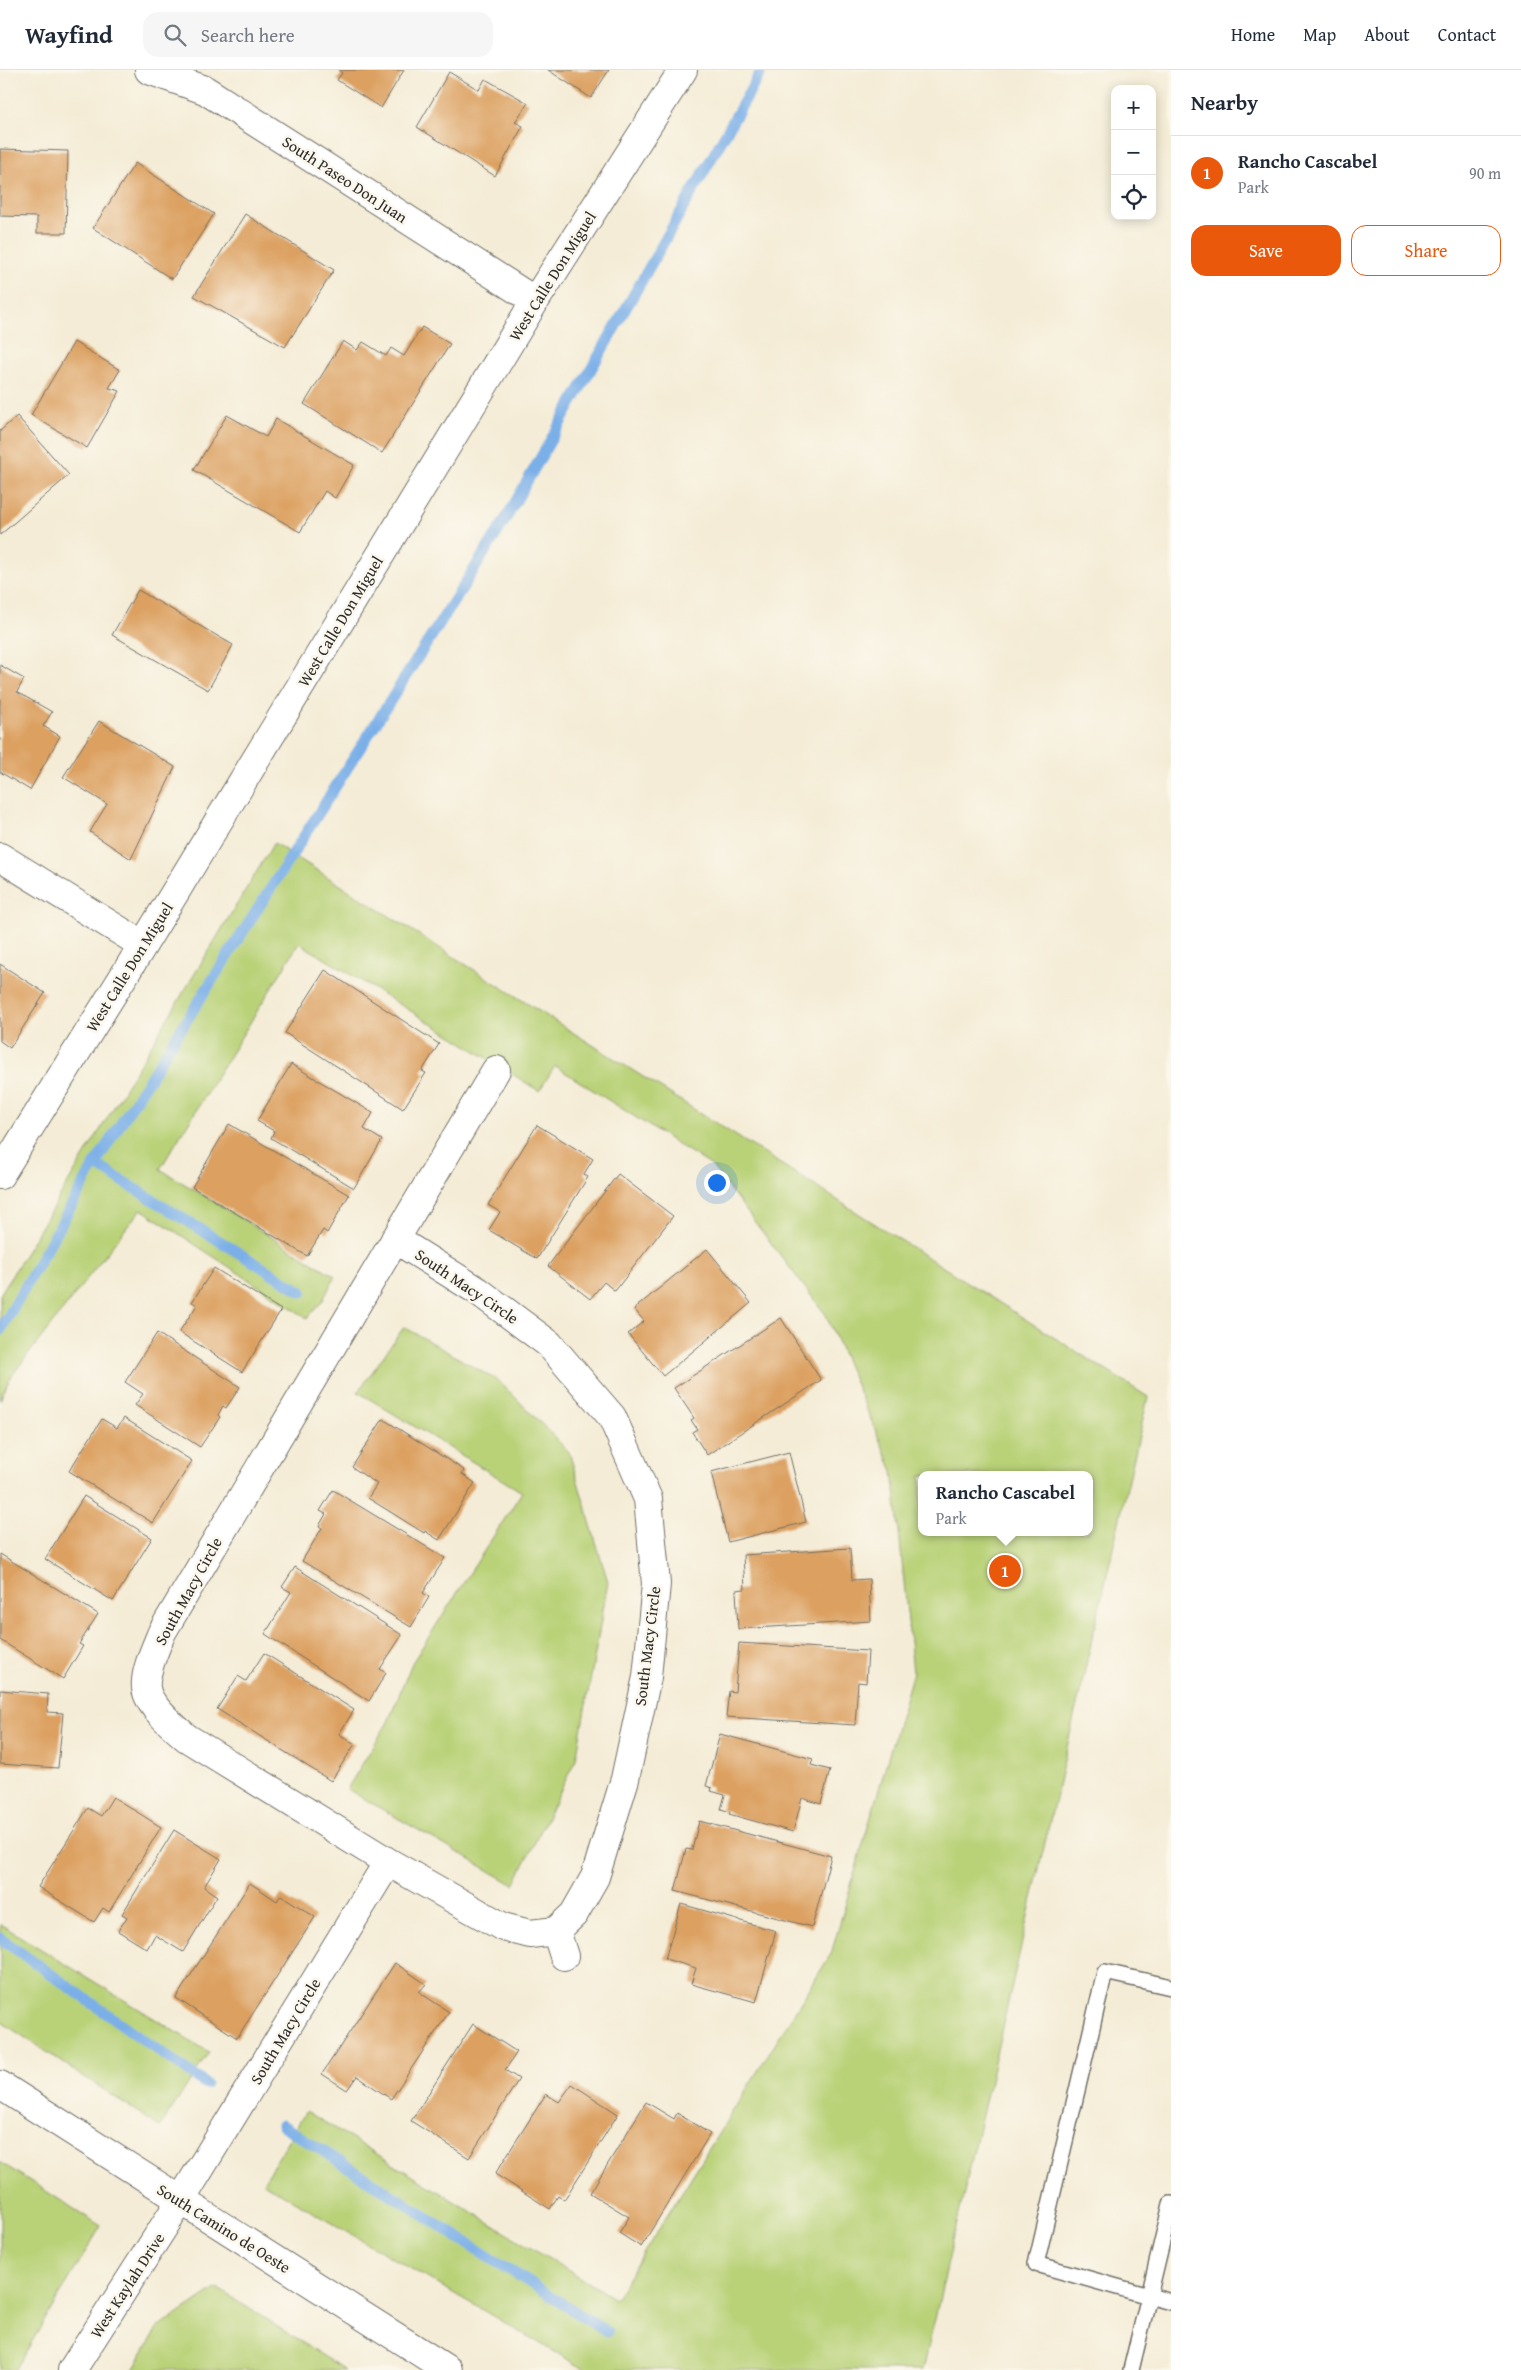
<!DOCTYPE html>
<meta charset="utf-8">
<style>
body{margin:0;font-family:"Gentium Book Plus",serif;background:#f6f6f7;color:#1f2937}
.controls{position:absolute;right:15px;top:15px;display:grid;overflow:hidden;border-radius:10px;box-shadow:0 2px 12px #0003}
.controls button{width:45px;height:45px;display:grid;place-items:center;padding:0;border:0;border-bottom:1px solid #e0e1e3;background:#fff;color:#1f2937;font:25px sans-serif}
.you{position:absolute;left:716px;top:1112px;width:18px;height:18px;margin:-12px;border:4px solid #fff;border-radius:50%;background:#1a73e8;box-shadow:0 0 0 8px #1a73e833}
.badge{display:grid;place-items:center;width:32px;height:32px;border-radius:50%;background:#ea580c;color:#fff;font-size:16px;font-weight:700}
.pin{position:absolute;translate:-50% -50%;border:2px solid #fff;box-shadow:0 1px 5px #0006}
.popup{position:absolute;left:918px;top:1401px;width:175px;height:65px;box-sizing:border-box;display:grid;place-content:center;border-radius:10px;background:#fff;filter:drop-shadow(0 1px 4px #0005);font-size:16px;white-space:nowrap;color:#747a83}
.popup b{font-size:19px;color:#1f2937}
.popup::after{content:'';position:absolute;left:50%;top:100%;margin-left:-10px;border:10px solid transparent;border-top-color:#fff}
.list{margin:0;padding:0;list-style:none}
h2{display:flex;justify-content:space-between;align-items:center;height:65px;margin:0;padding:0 20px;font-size:21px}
h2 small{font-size:16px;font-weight:400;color:#747a83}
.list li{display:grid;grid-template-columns:32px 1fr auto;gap:15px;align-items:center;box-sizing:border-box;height:75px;padding:0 20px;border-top:1px solid #e0e1e3}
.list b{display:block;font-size:19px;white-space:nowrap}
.list p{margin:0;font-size:16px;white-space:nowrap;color:#747a83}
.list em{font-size:16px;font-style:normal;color:#747a83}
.actions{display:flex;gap:10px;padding:15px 20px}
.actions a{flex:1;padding:11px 0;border:1px solid #ea580c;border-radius:15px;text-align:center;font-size:18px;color:#ea580c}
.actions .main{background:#ea580c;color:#fff}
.icon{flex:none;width:28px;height:28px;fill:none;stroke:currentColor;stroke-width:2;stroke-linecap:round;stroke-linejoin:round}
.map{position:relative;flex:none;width:1171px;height:2300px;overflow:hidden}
header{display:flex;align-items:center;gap:30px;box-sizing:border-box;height:70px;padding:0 25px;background:#fff;border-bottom:1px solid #e0e1e3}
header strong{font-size:24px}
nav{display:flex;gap:28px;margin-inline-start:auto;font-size:18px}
.search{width:350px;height:45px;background:#f6f6f7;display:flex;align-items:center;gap:12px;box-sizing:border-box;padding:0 18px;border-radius:15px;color:#747a83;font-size:19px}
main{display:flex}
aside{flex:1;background:#fff}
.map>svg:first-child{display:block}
</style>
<header>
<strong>Wayfind</strong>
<div class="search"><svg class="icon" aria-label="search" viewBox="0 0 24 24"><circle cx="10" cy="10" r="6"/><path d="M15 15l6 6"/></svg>Search here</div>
<nav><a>Home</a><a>Map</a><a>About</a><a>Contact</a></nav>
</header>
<main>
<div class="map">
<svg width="1171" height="2300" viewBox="0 0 1171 2300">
<rect width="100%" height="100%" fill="#fbf7ec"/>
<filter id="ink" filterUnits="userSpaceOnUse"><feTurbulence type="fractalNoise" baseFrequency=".02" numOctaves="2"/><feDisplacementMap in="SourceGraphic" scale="10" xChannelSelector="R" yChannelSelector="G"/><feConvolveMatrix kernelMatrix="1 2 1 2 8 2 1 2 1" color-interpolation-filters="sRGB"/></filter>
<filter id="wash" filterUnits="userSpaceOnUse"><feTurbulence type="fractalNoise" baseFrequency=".0096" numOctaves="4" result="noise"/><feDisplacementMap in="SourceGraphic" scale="20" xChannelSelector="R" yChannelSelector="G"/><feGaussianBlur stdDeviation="1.12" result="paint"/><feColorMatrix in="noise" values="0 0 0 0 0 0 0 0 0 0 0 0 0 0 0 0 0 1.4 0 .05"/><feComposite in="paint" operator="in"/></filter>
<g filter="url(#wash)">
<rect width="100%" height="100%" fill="#f4ecd6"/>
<path fill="#b9d278" stroke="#727e52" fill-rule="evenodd" d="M274,773L1148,1327L923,2300H586L263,2113L306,2041L615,2229L831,1884L913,1602L893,1401L826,1245L712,1096L555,996L539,1021L455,968L299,873L160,1099L335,1206L322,1232L307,1248L141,1139L10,1308L0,1330V1225ZM921,1405H1089V1462H921Z
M404,1257L500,1312L569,1382L608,1512L576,1689L514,1815L347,1719L388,1652L412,1593L522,1422L358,1322Z
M0,1854L209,1982L160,2057L0,1951Z
M0,2092L101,2156L15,2300H0Z
M217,2218L345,2300H133L158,2258Z"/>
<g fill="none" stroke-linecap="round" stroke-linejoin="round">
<path stroke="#7aafe8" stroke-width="11" d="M95,1094L302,1222
M0,1261L95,1094L501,457L762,0
M0,1868L206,2014
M282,2055L607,2262"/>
</g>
<g id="blocks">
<path fill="#dca060" d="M338,0H404L381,38L337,10L342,3Z
M548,0H609L591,28Z
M449,2L479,20L485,9L528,33L515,52L523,56L495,106L417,57Z
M0,79L68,81L66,163H37V147L0,146Z
M135,93L214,144L172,209L93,158Z
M245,144L334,200L285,277L194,226Z
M422,257L450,274L382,383L304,334L343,271L357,280L363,272L386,286L391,278L404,286Z
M74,272L120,300L109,318L120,321L87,378L31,345Z
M227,345L266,367L276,349L354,395L335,428L325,421L300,462L194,400Z
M17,346L69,405L0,465V361Z
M138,520L233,575L208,620L112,565Z
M0,595L24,609L17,622L52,642L43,656L60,666L30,720L0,702Z
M99,651L175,697L131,789L90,762L107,734L63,707Z
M0,894L45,923L10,978L0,971Z
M325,900L439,974L422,1001L426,1003L403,1039L285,963Z
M291,994L373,1043L364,1059L382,1070L354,1118L271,1068L274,1061L257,1051Z
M229,1054L349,1125L327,1163L323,1160L307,1186L192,1117Z
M537,1055L593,1089L584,1104L588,1107L537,1189L489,1160L500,1142L488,1135Z
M618,1104L673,1146L615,1221L604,1212L590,1229L548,1196Z
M707,1179L751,1233L663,1306L628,1264L644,1251L634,1239Z
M214,1198L281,1240L242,1302L179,1262L197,1235L192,1232Z
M781,1248L821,1310L707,1385L692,1362L697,1359L691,1350L694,1348L674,1318Z
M157,1263L240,1317L226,1338L223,1336L218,1345L220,1347L200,1377L135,1335L143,1324L125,1312Z
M124,1348L192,1391L153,1453L69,1401L102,1349L117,1358Z
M383,1349L464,1400L462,1404L475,1413L439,1470L425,1461L424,1463L368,1428L377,1414L352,1397Z
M789,1382L806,1452L728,1472L711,1402Z
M333,1420L445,1488L423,1523L429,1527L411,1557L302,1491L322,1458L319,1456L326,1444L320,1441Z
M84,1426L152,1468L113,1531L45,1489Z
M850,1478L852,1510L869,1509L871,1551L738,1559L736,1520L745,1519L743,1485Z
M0,1484L98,1544L79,1574L83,1576L63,1609L0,1570Z
M295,1497L402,1565L380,1599L386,1603L369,1631L265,1564L291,1522L282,1517Z
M739,1573L868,1581L866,1613L858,1612L855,1655L726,1647L729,1621L735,1622Z
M264,1583L354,1640L339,1664L355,1674L331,1711L217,1639L238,1606L246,1611Z
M0,1620L48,1624L47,1642L63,1643L58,1698L0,1694Z
M720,1664L813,1689L811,1695L830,1700L821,1734L802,1728L793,1762L729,1744L730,1742L721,1739L725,1725L711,1721L712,1718L706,1716Z
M113,1727L161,1757L109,1842L103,1838L94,1852L38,1817L88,1738L101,1746Z
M699,1751L831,1786L812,1857L675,1821L686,1779L692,1780Z
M174,1760L221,1789L204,1817L217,1826L183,1882L155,1865L147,1879L118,1861L127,1847L122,1844Z
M250,1813L277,1831L281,1825L315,1847L237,1968L176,1928Z
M681,1834L776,1861L756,1932L691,1914L696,1898L665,1889Z
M395,1893L426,1914L419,1922L449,1942L391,2029L357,2006L347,2020L322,2004Z
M473,1954L517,1982L505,2000L519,2009L469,2088L411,2051Z
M572,2014L618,2044L564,2130L558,2126L550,2139L495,2104L546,2024L559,2032Z
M646,2032L674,2049L677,2043L710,2064L641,2177L619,2163L629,2147L590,2123Z"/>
</g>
</g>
<g filter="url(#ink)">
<use href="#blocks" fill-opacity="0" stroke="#716f67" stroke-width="1"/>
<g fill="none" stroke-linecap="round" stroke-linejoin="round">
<defs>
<path id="lane" d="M1171,1917L1105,1902L1036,2194L1149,2226L1171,2134
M1131,2300L1149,2226L1171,2232"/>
<path id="street" d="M149,0L205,20L535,231
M0,787L143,875
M0,1105L143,875L535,231L683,0
M388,1792L503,1857L530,1864L556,1861L574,1844L595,1807L625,1709L647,1607L656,1514L648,1429L612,1347L549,1274L478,1221L395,1169
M556,1861L564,1886
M72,2300L181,2130L388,1792L187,1668C174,1657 148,1636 146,1618C144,1602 156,1577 162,1562L496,1000"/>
<path id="secondary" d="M0,2015L448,2300"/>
</defs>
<use href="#lane" stroke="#716f67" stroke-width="18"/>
<use href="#street" stroke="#716f67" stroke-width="30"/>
<use href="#secondary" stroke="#716f67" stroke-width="30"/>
<use href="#lane" stroke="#fff" stroke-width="15"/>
<use href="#street" stroke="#fff" stroke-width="28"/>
<use href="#secondary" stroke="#fff" stroke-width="28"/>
</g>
</g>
<g text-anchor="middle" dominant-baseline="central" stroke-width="5" stroke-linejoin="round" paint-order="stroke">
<g font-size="16" fill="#2b2b2b" stroke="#fbf7ec">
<text transform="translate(345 109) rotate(33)">South Paseo Don Juan</text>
<text transform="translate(552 206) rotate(-58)">West Calle Don Miguel</text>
<text transform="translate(340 551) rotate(-59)">West Calle Don Miguel</text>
<text transform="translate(129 897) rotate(-58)">West Calle Don Miguel</text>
<text transform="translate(467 1216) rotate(34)">South Macy Circle</text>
<text transform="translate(188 1521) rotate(-61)">South Macy Circle</text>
<text transform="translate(647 1576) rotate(-83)">South Macy Circle</text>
<text transform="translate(285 1961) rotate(-59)">South Macy Circle</text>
<text transform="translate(224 2158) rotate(32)">South Camino de Oeste</text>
<text transform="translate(127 2215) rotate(-57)">West Kaylah Drive</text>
</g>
</g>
</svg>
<div class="controls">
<button>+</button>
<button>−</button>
<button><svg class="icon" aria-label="locate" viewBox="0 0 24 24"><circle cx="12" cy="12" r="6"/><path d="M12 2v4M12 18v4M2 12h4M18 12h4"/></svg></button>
</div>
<div class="you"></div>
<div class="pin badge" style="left:1005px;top:1501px">1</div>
<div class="popup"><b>Rancho Cascabel</b>Park</div>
</div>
<aside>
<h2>Nearby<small></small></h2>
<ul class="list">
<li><span class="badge">1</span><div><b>Rancho Cascabel</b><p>Park</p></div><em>90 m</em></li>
</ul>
<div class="actions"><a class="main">Save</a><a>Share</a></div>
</aside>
</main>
